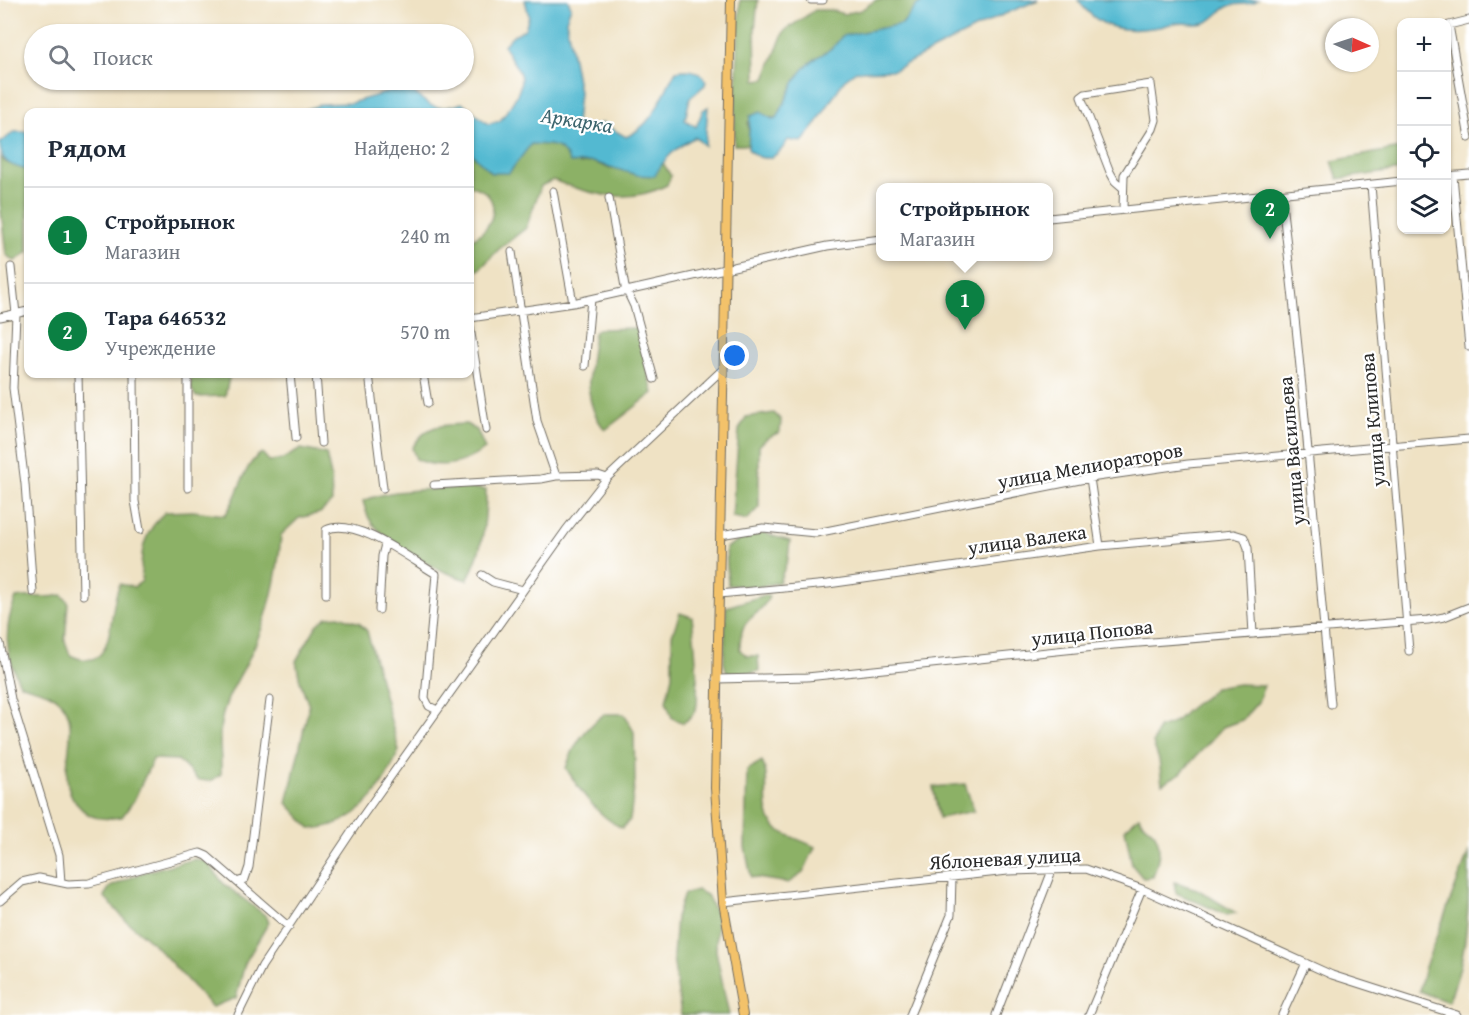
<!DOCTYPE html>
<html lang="ru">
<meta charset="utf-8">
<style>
body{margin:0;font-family:"Gentium Book Plus",serif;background:#f2f2f3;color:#1f2937}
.controls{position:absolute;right:18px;top:18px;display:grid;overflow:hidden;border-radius:12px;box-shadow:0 2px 4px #0004}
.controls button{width:54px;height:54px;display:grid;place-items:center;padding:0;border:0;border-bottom:2px solid #e0e1e3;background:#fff;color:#1f2937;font:30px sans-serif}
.compass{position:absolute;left:1325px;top:18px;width:54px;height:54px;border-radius:50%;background:#fff;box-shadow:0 2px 4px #0004;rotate:93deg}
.you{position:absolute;left:735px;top:356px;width:21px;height:21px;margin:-15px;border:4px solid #fff;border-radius:50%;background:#1a73e8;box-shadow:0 0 0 9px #1a73e833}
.badge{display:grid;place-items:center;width:39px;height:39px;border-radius:50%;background:#0b8043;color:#fff;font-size:20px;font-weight:700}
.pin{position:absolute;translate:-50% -50px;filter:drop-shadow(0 2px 3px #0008)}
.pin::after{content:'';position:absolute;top:32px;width:21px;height:18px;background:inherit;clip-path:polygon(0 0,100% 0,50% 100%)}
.popup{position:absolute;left:876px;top:183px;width:177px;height:78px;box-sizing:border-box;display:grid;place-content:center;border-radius:12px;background:#fff;filter:drop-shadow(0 2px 4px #0005);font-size:20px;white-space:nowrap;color:#747a83}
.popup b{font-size:22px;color:#1f2937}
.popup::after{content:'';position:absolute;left:50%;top:100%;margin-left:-12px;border:12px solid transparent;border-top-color:#fff}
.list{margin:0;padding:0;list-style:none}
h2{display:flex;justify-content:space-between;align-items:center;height:78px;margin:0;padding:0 24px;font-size:26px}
h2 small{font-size:20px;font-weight:400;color:#747a83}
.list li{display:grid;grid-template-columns:39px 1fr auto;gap:18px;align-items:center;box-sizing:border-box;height:96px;padding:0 24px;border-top:2px solid #e0e1e3}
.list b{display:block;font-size:22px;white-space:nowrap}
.list p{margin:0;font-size:20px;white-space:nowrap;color:#747a83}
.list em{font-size:20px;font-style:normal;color:#747a83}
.icon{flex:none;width:33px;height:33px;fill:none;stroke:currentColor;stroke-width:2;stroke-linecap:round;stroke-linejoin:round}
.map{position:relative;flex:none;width:1469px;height:1015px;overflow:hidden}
.search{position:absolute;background:#fff;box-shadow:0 2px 4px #0004;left:24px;top:24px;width:450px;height:66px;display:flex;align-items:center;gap:15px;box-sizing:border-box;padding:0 21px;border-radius:33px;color:#747a83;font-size:22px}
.panel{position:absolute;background:#fff;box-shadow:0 2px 4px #0004;left:24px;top:108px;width:450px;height:270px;border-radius:12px}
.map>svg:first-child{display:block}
</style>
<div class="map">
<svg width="1469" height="1015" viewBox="0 0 1469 1015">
<rect width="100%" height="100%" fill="#fff"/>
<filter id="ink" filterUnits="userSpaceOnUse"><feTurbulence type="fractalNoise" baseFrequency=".0167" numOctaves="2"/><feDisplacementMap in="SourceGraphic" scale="12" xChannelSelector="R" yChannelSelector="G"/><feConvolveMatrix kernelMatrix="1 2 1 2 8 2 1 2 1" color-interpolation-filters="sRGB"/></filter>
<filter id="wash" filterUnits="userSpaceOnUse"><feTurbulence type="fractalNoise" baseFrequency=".008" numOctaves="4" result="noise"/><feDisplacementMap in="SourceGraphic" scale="24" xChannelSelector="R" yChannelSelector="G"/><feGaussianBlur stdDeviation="1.35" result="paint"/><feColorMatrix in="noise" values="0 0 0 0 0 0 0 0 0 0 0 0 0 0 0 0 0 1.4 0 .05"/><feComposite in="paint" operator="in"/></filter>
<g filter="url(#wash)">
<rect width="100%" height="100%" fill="#efe2c4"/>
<path fill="#8cb166" stroke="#5c6e48" stroke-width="1.5" d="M740,0H758L755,29L756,80L765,79L784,31L815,10H830L844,14L861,10L876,0H926L917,6L902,24L842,37C831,53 822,52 809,64C793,78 787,100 777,118L766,117L748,122L750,145H734Z
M531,144L557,145L580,164L593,162L612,169L662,161L671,176L667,185C629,205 591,195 553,180L541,186L526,228L498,250L480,269L470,273V240C497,229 504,192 470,186V152L492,173L523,153Z
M1401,148V170L1338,179L1332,161Z
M0,156L5,162L28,170V252L15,261L6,255L0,202Z
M637,328L653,393L605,430C580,399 590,369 594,333L598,329Z
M191,374H230L225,396L196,397L191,388Z
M774,413L781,420L780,432L767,438L759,446V507L747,520L732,517L739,430L746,417Z
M466,424L477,430L485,449C464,464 440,470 416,459L412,448C428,423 439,426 466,424Z
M301,449L326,454L331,476L332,502L320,513L299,518L281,535C278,575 268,619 250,656C239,680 225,696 221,723C218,739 222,758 221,774L211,781L198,780L178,760L153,759L134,800L122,817C102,820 90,820 77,804C53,777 82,732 64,706C54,691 35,690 20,684C5,655 3,628 16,598C32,595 46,599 62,595L68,602L65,641L70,655C119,678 106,610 120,584L134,587L142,581C139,552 144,532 165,512L193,511L225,515C239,497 243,463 262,453L269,461L281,460Z
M465,487L486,490C486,521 483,552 467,580C439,572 391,546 372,523C367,517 365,508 363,501C397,487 429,491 465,487Z
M763,533L790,541L788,559L779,582L758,587L728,585L726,548L739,540Z
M765,595L769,597C756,623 740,612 740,650L747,656H758L759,671L744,674L727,673L724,663L726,607Z
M680,613L692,617C694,633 700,698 696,709C693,716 689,719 683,723L672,718L666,701L672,676V635Z
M339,616L359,623L367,631L399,751C395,758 393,765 389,772C372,804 348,827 311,829L287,803L309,706L300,681L296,661L317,625L327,617Z
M1238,684L1264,685L1258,702L1242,720L1223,727L1181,773L1162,784L1159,760L1153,743L1158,728C1180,722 1175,720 1191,707C1200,699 1205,700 1214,688Z
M604,714H624L634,732L635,781L630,820L622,828C596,815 581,792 566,768C574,744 584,730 604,714Z
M762,761C773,783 758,808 776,828C782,834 806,842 815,847L803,873L788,883L751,877L745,847L747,770Z
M965,784L974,811L939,818L933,787Z
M1139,816C1142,825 1150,827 1155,834C1163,848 1157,863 1153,877L1143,878L1132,865L1125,829Z
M1469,851C1469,903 1469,955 1448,1002L1419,991L1425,967Z
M195,859L207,862L224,884L266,916L269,922L245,963L236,998L212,1007L153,943L125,920L104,896L110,887L144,872Z
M1174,882L1197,889L1236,913L1227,915L1176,893Z
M697,890L707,895L717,916L716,951L729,1015H681L673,957L676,917L684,894Z"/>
<path fill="#53b9d1" stroke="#3f727e" stroke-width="1.5" d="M525,0H568L571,7L566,20L579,92L576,124L586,128L602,123L626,137C655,124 661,96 676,71C688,69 698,69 706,80L705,85L690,98L685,120L696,127L703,110L708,107L705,146L695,137C677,147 664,158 655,176L637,175L593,162L570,163C562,143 551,145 531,144L509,173H492L470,152V112H300L321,104L351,103L391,91L415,93C431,109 440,111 462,103L488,124L500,121C508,108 525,90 520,74C517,66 508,56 504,45L512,36L525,29L529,16Z
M926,0H1038L998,17L894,70L856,71L844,80L815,126L802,142L788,140C779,157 764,166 748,149L750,116L761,112L772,119L777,118C787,100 793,78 809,64C822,52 831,53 842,36L902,24L917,5Z
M1078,0H1258C1249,7 1237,2 1227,7C1221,10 1216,17 1209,21C1197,27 1189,22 1177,23C1171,23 1165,26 1159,27C1124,33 1099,30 1078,0Z
M14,132H28V170C10,166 0,162 0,143Z"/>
</g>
<g filter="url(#ink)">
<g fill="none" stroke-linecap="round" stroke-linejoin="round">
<defs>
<path id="minor" d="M811,0H823
M1469,20L1449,25L1469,138
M1446,176L1469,174
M1453,176L1469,347
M1371,185L1409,651
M1122,187L1115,181L1110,172L1081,97L1085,94L1151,84L1156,120L1153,129L1124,175L1123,208
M553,191L573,303
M1281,195C1302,364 1315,534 1331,704
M609,198L625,287L634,306L654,379
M1049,218L1402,181
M512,252L537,421L556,476L598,475L607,478
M11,267L16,314L13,388L25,484L33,592
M0,317L28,311
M470,318L573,303L827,246L881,239
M470,327L486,430
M585,366L591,299
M78,374L83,595
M134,374L135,501L140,530
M188,374V488
M290,374L296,438
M316,374L321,443
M369,374L383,488
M423,374L428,403
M1090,478L1100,546
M434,485L541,479L556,476
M720,535L763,528L816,533L1090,478L1188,464L1469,439
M482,575L493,582L523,590
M326,594V530C355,516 410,559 436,574L425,698L429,706L437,710
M719,594L828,584L1100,546L1234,534L1244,537L1248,548L1253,634
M379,610L382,556L385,544
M0,643L11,699L59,855L61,882
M716,679L807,677L1114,645L1428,620L1444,617L1469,607
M237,882L245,879L249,867L270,700
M0,901L22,882L39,878L68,884L89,883L200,853L207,856L289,927
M723,902L1008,871L1086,869L1142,889L1332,975L1457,1015
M238,1015L262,966L354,828L566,530L607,478L723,369
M910,1015L951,915L952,877
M996,1015L1053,868
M1089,1015L1142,889
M1282,1015L1306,963"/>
<path id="major" d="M731,0L715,788L723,902L743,1015"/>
</defs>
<use href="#minor" stroke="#706b61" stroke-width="9"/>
<use href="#major" stroke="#706b61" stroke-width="10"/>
<use href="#minor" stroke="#fff" stroke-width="7"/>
<use href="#major" stroke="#f3c26a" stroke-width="8"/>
</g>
</g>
<g text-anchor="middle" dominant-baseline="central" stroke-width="4.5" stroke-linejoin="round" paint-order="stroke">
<g font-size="20" fill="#2b2b2b" stroke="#fff">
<text transform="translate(1372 420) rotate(-95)">улица Клипова</text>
<text transform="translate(1291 451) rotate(-95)">улица Васильева</text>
<text transform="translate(1090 465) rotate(-10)">улица Мелиораторов</text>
<text transform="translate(1027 539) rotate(-8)">улица Валека</text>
<text transform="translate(1092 632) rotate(-6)">улица Попова</text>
<text transform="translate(1005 858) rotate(-3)">Яблоневая улица</text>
</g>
<g font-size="21" font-style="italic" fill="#3b646d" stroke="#fff">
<text transform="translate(577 120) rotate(9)">Аркарка</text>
</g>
</g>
</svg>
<div class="controls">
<button>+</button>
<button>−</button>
<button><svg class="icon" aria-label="locate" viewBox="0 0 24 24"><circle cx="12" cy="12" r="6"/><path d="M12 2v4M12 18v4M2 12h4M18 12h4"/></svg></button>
<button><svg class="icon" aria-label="layers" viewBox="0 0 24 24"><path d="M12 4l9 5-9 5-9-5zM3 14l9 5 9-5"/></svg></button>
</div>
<svg class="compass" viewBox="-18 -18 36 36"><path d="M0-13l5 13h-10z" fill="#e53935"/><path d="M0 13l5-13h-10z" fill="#747a83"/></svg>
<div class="you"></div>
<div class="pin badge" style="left:965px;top:330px">1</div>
<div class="popup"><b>Стройрынок</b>Магазин</div>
<div class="pin badge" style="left:1270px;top:239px">2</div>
<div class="search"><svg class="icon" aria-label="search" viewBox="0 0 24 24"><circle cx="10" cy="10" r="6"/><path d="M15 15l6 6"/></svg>Поиск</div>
<section class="panel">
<h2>Рядом<small>Найдено: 2</small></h2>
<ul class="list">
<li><span class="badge">1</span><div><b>Стройрынок</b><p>Магазин</p></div><em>240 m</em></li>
<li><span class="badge">2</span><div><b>Тара 646532</b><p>Учреждение</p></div><em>570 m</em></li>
</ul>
</section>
</div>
